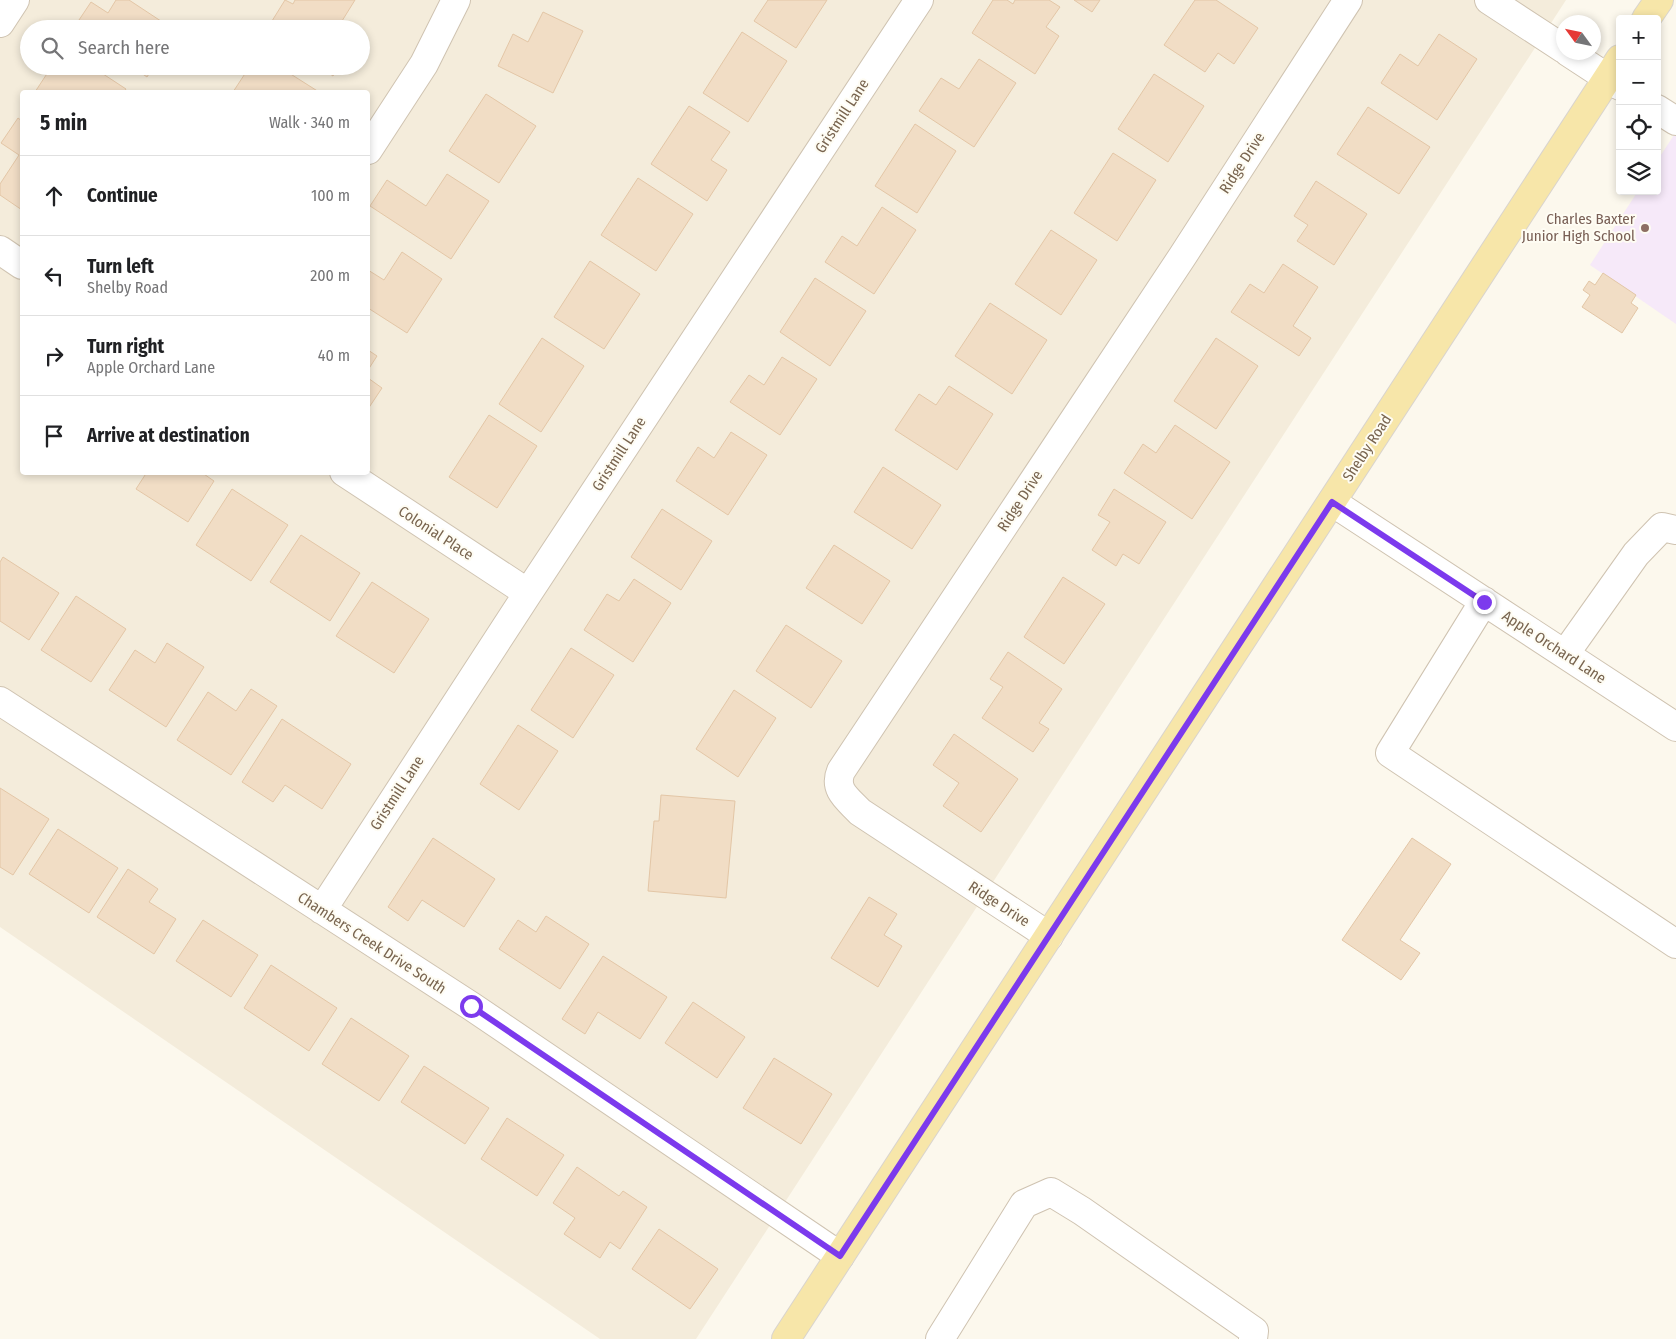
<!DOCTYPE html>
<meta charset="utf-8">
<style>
body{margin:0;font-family:"Fira Sans Condensed",sans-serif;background:#f6f6f6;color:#202124}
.controls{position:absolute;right:15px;top:15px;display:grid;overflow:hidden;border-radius:5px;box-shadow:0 2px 8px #0003}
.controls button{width:45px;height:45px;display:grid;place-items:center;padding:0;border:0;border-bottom:1px solid #e0e0e0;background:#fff;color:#202124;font:25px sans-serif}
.compass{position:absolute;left:1556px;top:15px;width:45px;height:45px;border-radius:50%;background:#fff;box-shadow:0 2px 8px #0003;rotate:303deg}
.stop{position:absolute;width:15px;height:15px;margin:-11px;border:4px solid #7c3aed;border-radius:50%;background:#fff}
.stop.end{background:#7c3aed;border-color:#fff;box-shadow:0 1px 5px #0008}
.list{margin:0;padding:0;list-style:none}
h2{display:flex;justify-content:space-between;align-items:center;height:65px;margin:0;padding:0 20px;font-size:21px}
h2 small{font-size:16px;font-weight:400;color:#757577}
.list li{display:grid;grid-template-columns:32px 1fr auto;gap:15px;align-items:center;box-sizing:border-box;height:80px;padding:0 20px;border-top:1px solid #e0e0e0}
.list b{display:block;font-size:19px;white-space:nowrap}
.list p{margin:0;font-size:16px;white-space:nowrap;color:#757577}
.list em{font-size:16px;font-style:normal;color:#757577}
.icon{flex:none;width:28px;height:28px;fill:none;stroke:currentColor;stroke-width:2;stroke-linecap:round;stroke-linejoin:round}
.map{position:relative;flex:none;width:1676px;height:1339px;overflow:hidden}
.search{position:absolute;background:#fff;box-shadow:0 2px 8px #0003;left:20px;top:20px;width:350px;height:55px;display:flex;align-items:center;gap:12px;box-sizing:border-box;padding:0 18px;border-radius:28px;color:#757577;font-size:19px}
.panel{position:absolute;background:#fff;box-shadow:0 2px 8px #0003;left:20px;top:90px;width:350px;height:385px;border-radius:5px}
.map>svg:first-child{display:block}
</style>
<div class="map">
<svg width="1676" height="1339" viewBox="0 0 1676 1339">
<rect width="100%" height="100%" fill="#fcf8ed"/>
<path fill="#f4ecdb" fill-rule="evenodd" d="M0,0H1566L696,1339H600L0,927ZM29,29H361V66H29ZM22,92H368V472H22Z"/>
<path fill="#f6e9f9" d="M1676,132V324L1590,265L1638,191H1657V161Z"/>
<path fill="#f1ddc5" stroke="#e3c6a6" d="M116,0H129L173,29H73L91,2L108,13Z
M285,0L293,4L295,0H355L337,29H267Z
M768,0H827L796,48L754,21Z
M993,0H1007L1013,4L1015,0H1049L1060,7L1046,27L1059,36L1035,74L972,33Z
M1074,0H1100L1092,12Z
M1195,0H1216L1258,28L1234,64L1218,53L1205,72L1164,45Z
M543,12L583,31L553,93L498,66L513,34L528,42Z
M742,32L787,61L748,122L703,93Z
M1439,34L1477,59L1437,120L1381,83L1400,54L1418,66Z
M979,59L1016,83L974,147L919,111L941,78L959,89Z
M52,66H91L126,89L124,92H35Z
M131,66H154L147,77Z
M250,66H278L319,92H233Z
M319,66H339L333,76Z
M1154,74L1204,106L1168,162L1118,129Z
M486,94L536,126L499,183L449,151Z
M689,106L730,132L711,160L727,170L707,201L651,164Z
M1368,107L1430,147L1399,194L1337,154Z
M18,118L22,121V210L0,195V184L19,155L1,143Z
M915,124L956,151L917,213L875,186Z
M1113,153L1156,180L1117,241L1074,213Z
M447,174L489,201L451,259L370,206L387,180L426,206Z
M638,178L693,214L656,271L601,235Z
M1316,181L1367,214L1334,265L1297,241L1308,225L1294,216Z
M882,207L916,230L874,294L825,262L842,236L857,246Z
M1051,230L1097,260L1061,315L1015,284Z
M402,252L442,279L407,333L368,308V270L384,280Z
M590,261L640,294L604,349L554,317Z
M1283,264L1318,287L1293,326L1311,338L1299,356L1231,312L1250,284L1264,293Z
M1603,273L1636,295L1631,303L1638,308L1622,333L1582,307L1590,295L1583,290L1589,281L1595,285Z
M815,278L866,311L830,366L780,332Z
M990,303L1047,340L1012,394L955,356Z
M542,338L584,366L541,432L499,404Z
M1216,338L1258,366L1216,429L1174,401Z
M368,350L377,356L368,370Z
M782,357L817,379L780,435L730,402L749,375L764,385Z
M368,378L382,388L368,409Z
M949,386L993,414L957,470L895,430L919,394L936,405Z
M489,415L537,446L497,508L449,477Z
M1175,425L1230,462L1192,519L1124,473L1143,444L1156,453Z
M731,432L767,455L728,515L676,481L698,447L714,458Z
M883,467L941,505L912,549L854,512Z
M147,472H201L214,481L188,522L136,489Z
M232,489L288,525L251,581L196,545Z
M1114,489L1166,522L1139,564L1123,554L1116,566L1092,550L1110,522L1098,515Z
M662,509L712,541L681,590L631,557Z
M301,535L360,573L330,621L270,582Z
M834,545L890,581L862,624L806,588Z
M3,557L59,593L29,640L0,621V562Z
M1063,577L1105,604L1064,664L1024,637Z
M634,579L671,603L633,662L584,630L607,594L619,601Z
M372,582L429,619L394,673L336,636Z
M76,596L126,629L91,682L41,650Z
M786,625L842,661L811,708L756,671Z
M167,643L204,667L166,727L109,690L135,650L155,663Z
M571,648L614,675L573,738L531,710Z
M1008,652L1062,689L1039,723L1049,729L1033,752L982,718L1003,687L990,679Z
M251,689L277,706L231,775L177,740L208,692L236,711Z
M734,690L776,718L738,777L696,749Z
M282,719L351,764L322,809L285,785L273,802L242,782Z
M518,725L558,751L519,810L480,784Z
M954,734L1018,779L981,832L943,806L959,783L933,765Z
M0,788L49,819L13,875L0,867Z
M661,795L735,801L726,898L648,891L654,821H659Z
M58,829L118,868L89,913L29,874Z
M433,838L495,879L464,927L422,900L408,921L388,907Z
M1412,838L1451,864L1400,940L1420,953L1401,980L1342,940Z
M128,869L158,889L149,902L176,919L154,954L97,917Z
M869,897L897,914L884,935L902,946L878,987L831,958Z
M546,916L589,944L560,989L499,949L518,920L536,932Z
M203,920L258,955L231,997L176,961Z
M603,956L667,997L640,1039L598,1012L585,1034L562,1019Z
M271,965L337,1008L309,1051L244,1008Z
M693,1002L745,1037L717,1078L665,1043Z
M351,1018L409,1056L379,1101L322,1064Z
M774,1058L832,1094L801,1144L743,1108Z
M424,1066L489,1108L465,1144L401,1102Z
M507,1118L564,1155L537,1196L481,1159Z
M577,1167L619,1196L623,1191L647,1207L620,1249L610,1242L600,1258L564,1234L575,1218L553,1203Z
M659,1229L718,1269L690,1309L632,1269Z"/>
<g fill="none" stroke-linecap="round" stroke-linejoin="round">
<defs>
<path id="minor" d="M1489,0L1564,49
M0,23L15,0
M1568,52L1620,86
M1657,109L1676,121
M368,150L424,64L456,0
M0,250L22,265
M344,472L528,593
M1332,502L1676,727
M1484,601L1390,753L1676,944
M1565,654L1636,554L1662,527L1676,530
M0,701L471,1006L840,1256
M322,910L528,593L919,0
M1049,936L860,812C848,799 833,790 841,771L1182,257L1348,0
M940,1339L1024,1204L1051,1192L1082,1211L1254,1331L1253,1339"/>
<path id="major" d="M1646,19L1659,0
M786,1339L1620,59"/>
</defs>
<use href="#minor" stroke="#cfc3b1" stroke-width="30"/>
<use href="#major" stroke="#d9d4ce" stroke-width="30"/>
<use href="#minor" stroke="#fff" stroke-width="28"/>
<use href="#major" stroke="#f7e6a9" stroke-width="28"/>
</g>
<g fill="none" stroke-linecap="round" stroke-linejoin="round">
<path stroke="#7c3aed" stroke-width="6" d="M471,1006L840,1256L1332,502L1484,602"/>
</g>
<circle fill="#8d6e63" stroke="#fefcf3" stroke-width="2" cx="1645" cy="228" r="5"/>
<g text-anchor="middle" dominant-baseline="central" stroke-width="4" stroke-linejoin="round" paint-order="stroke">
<g font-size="15" fill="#78644f" stroke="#fefcf3">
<text transform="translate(842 116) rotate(-57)">Gristmill Lane</text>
<text transform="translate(1242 163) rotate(-57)">Ridge Drive</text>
<text transform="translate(1367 448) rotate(-57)">Shelby Road</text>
<text transform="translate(619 454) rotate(-57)">Gristmill Lane</text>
<text transform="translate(1020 501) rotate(-57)">Ridge Drive</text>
<text transform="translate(436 533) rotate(33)">Colonial Place</text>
<text transform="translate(1554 647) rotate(33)">Apple Orchard Lane</text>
<text transform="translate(397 793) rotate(-57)">Gristmill Lane</text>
<text transform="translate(999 904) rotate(33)">Ridge Drive</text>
<text transform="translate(372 943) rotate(33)">Chambers Creek Drive South</text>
</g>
<g font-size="15" fill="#785e54" stroke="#fefcf3" text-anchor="end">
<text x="1635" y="219">Charles Baxter<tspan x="1635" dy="17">Junior High School</tspan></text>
</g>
</g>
</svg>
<div class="controls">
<button>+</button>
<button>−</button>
<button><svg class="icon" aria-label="locate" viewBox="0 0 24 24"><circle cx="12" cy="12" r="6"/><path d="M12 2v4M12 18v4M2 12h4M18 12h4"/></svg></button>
<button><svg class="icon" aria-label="layers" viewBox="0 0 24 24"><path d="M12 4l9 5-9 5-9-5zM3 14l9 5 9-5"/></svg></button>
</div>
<svg class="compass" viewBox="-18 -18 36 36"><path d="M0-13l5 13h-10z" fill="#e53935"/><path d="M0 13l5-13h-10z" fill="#757577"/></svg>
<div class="stop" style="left:471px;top:1006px"></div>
<div class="stop end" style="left:1484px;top:602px"></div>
<div class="search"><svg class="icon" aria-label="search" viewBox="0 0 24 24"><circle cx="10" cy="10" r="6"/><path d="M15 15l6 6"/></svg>Search here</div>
<section class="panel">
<h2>5 min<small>Walk · 340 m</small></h2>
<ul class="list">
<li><svg class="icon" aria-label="ahead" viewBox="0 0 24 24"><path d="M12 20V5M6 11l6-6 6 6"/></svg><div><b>Continue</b></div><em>100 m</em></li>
<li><svg class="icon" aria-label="left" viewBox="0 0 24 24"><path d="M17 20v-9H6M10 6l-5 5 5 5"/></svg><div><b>Turn left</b><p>Shelby Road</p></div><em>200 m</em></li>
<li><svg class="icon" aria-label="right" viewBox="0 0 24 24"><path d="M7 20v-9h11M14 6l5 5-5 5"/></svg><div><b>Turn right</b><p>Apple Orchard Lane</p></div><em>40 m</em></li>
<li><svg class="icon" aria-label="arrive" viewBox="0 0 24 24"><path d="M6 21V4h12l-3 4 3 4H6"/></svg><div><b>Arrive at destination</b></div></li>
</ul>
</section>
</div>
